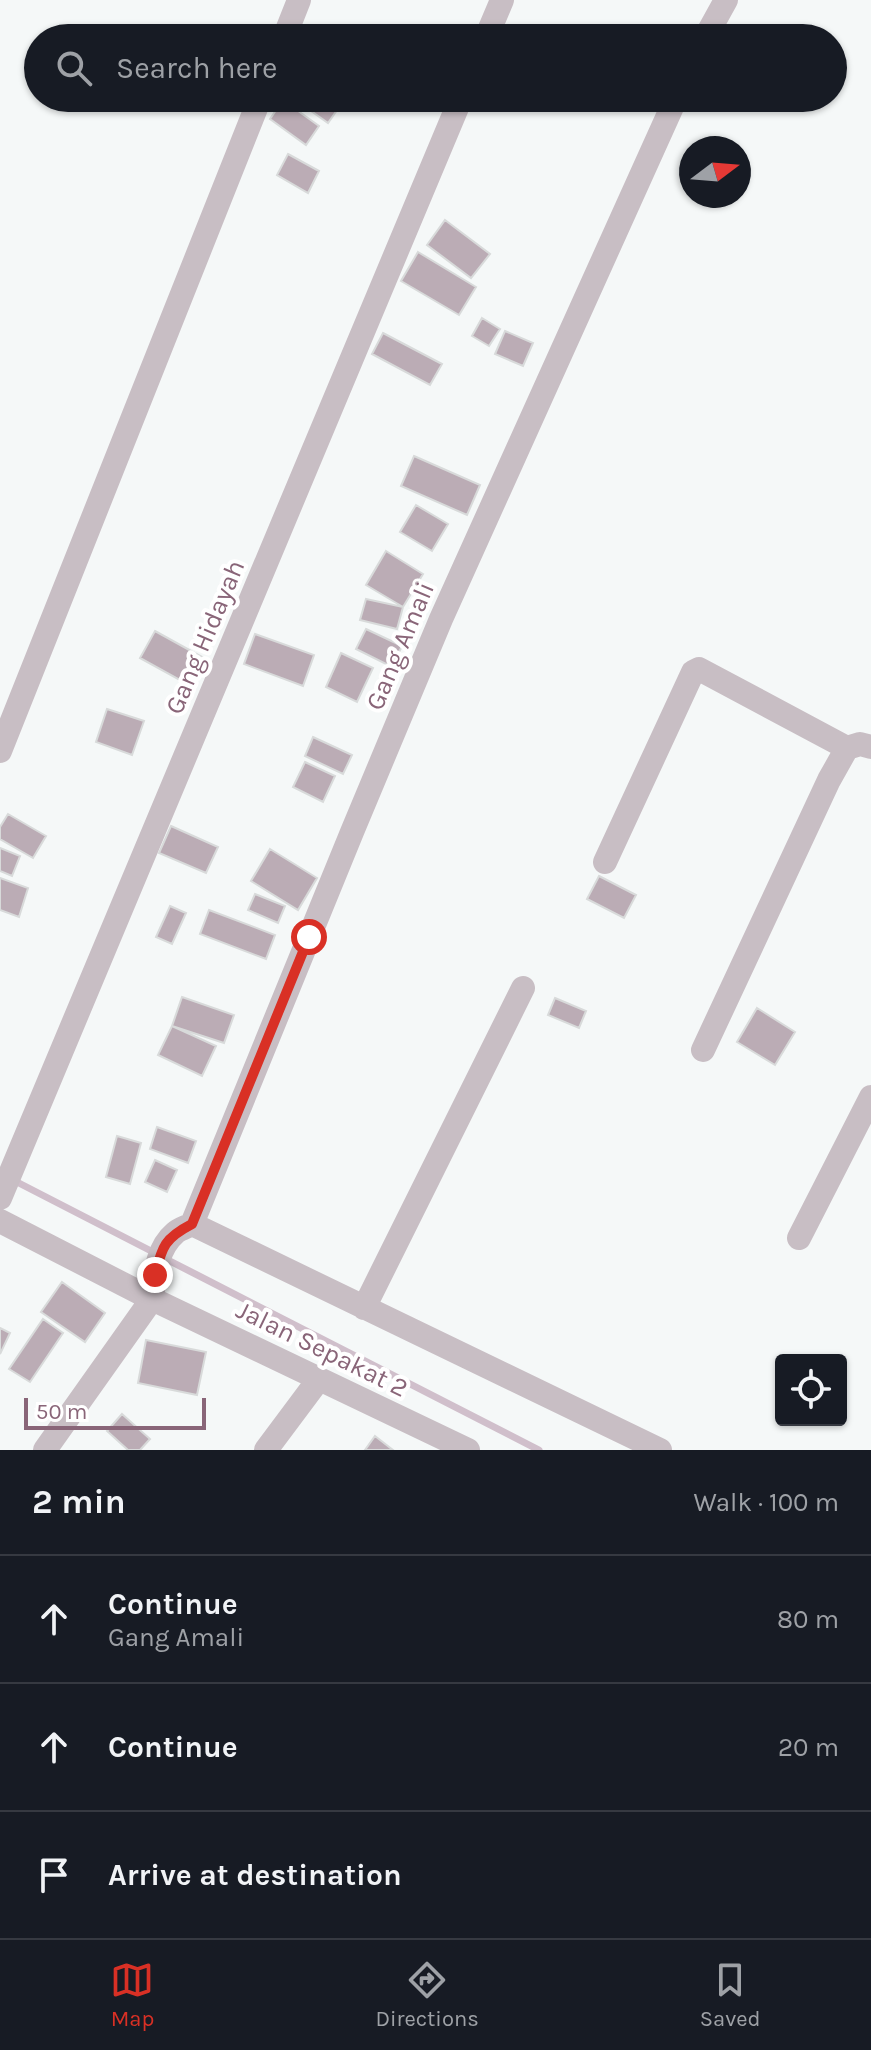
<!DOCTYPE html>
<meta charset="utf-8">
<style>
body{margin:0;font-family:Karla,sans-serif;background:#242831;color:#f1f3f6}
.controls{position:absolute;right:24px;bottom:24px;display:grid;overflow:hidden;border-radius:8px;box-shadow:0 2px 6px #0004}
.controls button{width:72px;height:72px;display:grid;place-items:center;padding:0;border:0;border-bottom:2px solid #363941;background:#171b24;color:#f1f3f6;font:40px sans-serif}
.compass{position:absolute;left:679px;top:136px;width:72px;height:72px;border-radius:50%;background:#171b24;box-shadow:0 2px 6px #0004;rotate:74deg}
.scale{position:absolute;left:24px;bottom:20px;width:182px;box-sizing:border-box;padding-left:8px;border:4px solid #896578;border-top:0;font-size:22px;line-height:28px;white-space:nowrap;color:#896578;-webkit-text-stroke:6px #fff;paint-order:stroke}
.stop{position:absolute;width:24px;height:24px;margin:-18px;border:6px solid #d93025;border-radius:50%;background:#fff}
.stop.end{background:#d93025;border-color:#fff;box-shadow:0 2px 8px #0008}
.list{margin:0;padding:0;list-style:none}
h2{display:flex;justify-content:space-between;align-items:center;height:104px;margin:0;padding:0 32px;font-size:34px}
h2 small{font-size:26px;font-weight:400;color:#9ea1a6}
.list li{display:grid;grid-template-columns:52px 1fr auto;gap:24px;align-items:center;box-sizing:border-box;height:128px;padding:0 32px;border-top:2px solid #363941}
.list b{display:block;font-size:30px;white-space:nowrap}
.list p{margin:0;font-size:26px;white-space:nowrap;color:#9ea1a6}
.list em{font-size:26px;font-style:normal;color:#9ea1a6}
.icon{flex:none;width:44px;height:44px;fill:none;stroke:currentColor;stroke-width:2;stroke-linecap:round;stroke-linejoin:round}
.map{position:relative;flex:none;width:871px;height:1450px;overflow:hidden}
.search{position:absolute;background:#171b24;box-shadow:0 2px 6px #0004;left:24px;right:24px;top:24px;height:88px;display:flex;align-items:center;gap:20px;box-sizing:border-box;padding:0 28px;border-radius:44px;color:#9ea1a6;font-size:30px}
.sheet{height:488px;background:#171b24}
nav{display:flex;justify-content:space-around;align-items:center;box-sizing:border-box;height:112px;border-top:2px solid #363941;background:#171b24;font-size:22px;color:#9ea1a6}
nav a{display:grid;justify-items:center;gap:4px}
nav .on{color:#d93025}
.map>svg:first-child{display:block}
</style>
<div class="map">
<svg width="871" height="1450" viewBox="0 0 871 1450">
<rect width="100%" height="100%" fill="#f5f8f8"/>
<g fill="none" stroke-linecap="round" stroke-linejoin="round">
<path stroke="#d0bfcb" stroke-width="7" d="M13,1180L155,1253
M166,1259L539,1450"/>
</g>
<path fill="#bbacb5" stroke="#d8dada" stroke-width="2" d="M293,98H336L342,103L328,123Z
M283,100L319,126L306,145L270,119Z
M288,154L319,171L308,193L277,175Z
M445,220L490,254L471,278L427,245Z
M418,252L476,287L459,315L401,281Z
M482,318L500,329L489,346L472,336Z
M505,331L533,343L523,366L495,354Z
M383,333L442,364L430,385L372,354Z
M414,456L480,485L467,515L401,486Z
M416,505L448,524L432,551L400,532Z
M386,551L423,574L403,607L366,585Z
M366,599L403,607L397,629L360,620Z
M366,629L402,646L392,667L356,649Z
M155,631L202,657L187,684L140,658Z
M255,634L314,655L303,686L244,664Z
M341,653L373,668L357,702L326,687Z
M107,709L144,721L132,755L96,742Z
M313,737L352,755L343,774L305,756Z
M305,762L335,776L323,802L293,787Z
M8,814L46,836L33,858L0,839V827Z
M171,826L218,847L206,873L159,853Z
M0,848L20,856L12,876L0,871Z
M270,849L317,878L298,910L251,881Z
M599,876L636,895L624,918L587,899Z
M0,878L28,888L19,917L0,910Z
M255,894L285,906L278,923L248,910Z
M170,906L186,913L172,944L156,937Z
M209,910L275,935L266,959L200,934Z
M182,997L234,1015L224,1043L172,1026Z
M555,998L586,1011L579,1028L548,1015Z
M757,1008L795,1032L775,1065L737,1042Z
M172,1026L216,1046L202,1076L158,1055Z
M157,1127L196,1141L188,1163L150,1149Z
M117,1136L141,1143L130,1184L106,1177Z
M155,1160L177,1170L167,1192L145,1182Z
M62,1282L105,1313L85,1342L41,1312Z
M43,1319L63,1333L30,1382L9,1369Z
M0,1328L10,1333L0,1354Z
M146,1340L206,1352L197,1395L138,1383Z
M122,1414L150,1439L140,1450H128L107,1431Z
M375,1436L393,1450H365Z"/>
<g fill="none" stroke-linecap="round" stroke-linejoin="round">
<path stroke="#c8bec4" stroke-width="24" d="M284,38L299,0
M486,38L502,0
M705,38L726,0
M0,751L260,98
M605,862L693,672L699,669L847,748
M703,1050L829,780L847,748L860,744L871,747
M0,1198L461,98
M0,1221L152,1299L468,1450
M192,1224L352,832L441,619L676,98
M192,1224L660,1450
M799,1238L871,1097
M364,1308L523,988
M45,1450L152,1299C155,1277 156,1249 175,1233C179,1229 187,1227 192,1224
M266,1450L319,1379"/>
</g>
<g fill="none" stroke-linecap="round" stroke-linejoin="round">
<path stroke="#d93025" stroke-width="10" d="M155,1275C162,1246 165,1238 192,1224L309,937"/>
</g>
<g text-anchor="middle" dominant-baseline="central" stroke-width="8" stroke-linejoin="round" paint-order="stroke">
<g font-size="26" fill="#896578" stroke="#fff">
<text transform="translate(205 637) rotate(-67)">Gang Hidayah</text>
<text transform="translate(400 646) rotate(-67)">Gang Amali</text>
<text transform="translate(322 1349) rotate(26)">Jalan Sepakat 2</text>
</g>
</g>
</svg>
<div class="controls">
<button><svg class="icon" aria-label="locate" viewBox="0 0 24 24"><circle cx="12" cy="12" r="6"/><path d="M12 2v4M12 18v4M2 12h4M18 12h4"/></svg></button>
</div>
<svg class="compass" viewBox="-18 -18 36 36"><path d="M0-13l5 13h-10z" fill="#e53935"/><path d="M0 13l5-13h-10z" fill="#9ea1a6"/></svg>
<div class="scale">50 m</div>
<div class="stop" style="left:309px;top:937px"></div>
<div class="stop end" style="left:155px;top:1275px"></div>
<div class="search"><svg class="icon" aria-label="search" viewBox="0 0 24 24"><circle cx="10" cy="10" r="6"/><path d="M15 15l6 6"/></svg>Search here</div>
</div>
<section class="sheet">
<h2>2 min<small>Walk · 100 m</small></h2>
<ul class="list">
<li><svg class="icon" aria-label="ahead" viewBox="0 0 24 24"><path d="M12 20V5M6 11l6-6 6 6"/></svg><div><b>Continue</b><p>Gang Amali</p></div><em>80 m</em></li>
<li><svg class="icon" aria-label="ahead" viewBox="0 0 24 24"><path d="M12 20V5M6 11l6-6 6 6"/></svg><div><b>Continue</b></div><em>20 m</em></li>
<li><svg class="icon" aria-label="arrive" viewBox="0 0 24 24"><path d="M6 21V4h12l-3 4 3 4H6"/></svg><div><b>Arrive at destination</b></div></li>
</ul>
</section>
<nav>
<a class="on"><svg class="icon" aria-label="map" viewBox="0 0 24 24"><path d="M3 6l6-2 6 2 6-2v14l-6 2-6-2-6 2zM9 4v14M15 6v14"/></svg>Map</a>
<a><svg class="icon" aria-label="directions" viewBox="0 0 24 24"><path d="M12 3l9 9-9 9-9-9zM9 14v-3h6M13 9l2 2-2 2"/></svg>Directions</a>
<a><svg class="icon" aria-label="saved" viewBox="0 0 24 24"><path d="M7 4h10v16l-5-4-5 4z"/></svg>Saved</a>
</nav>
